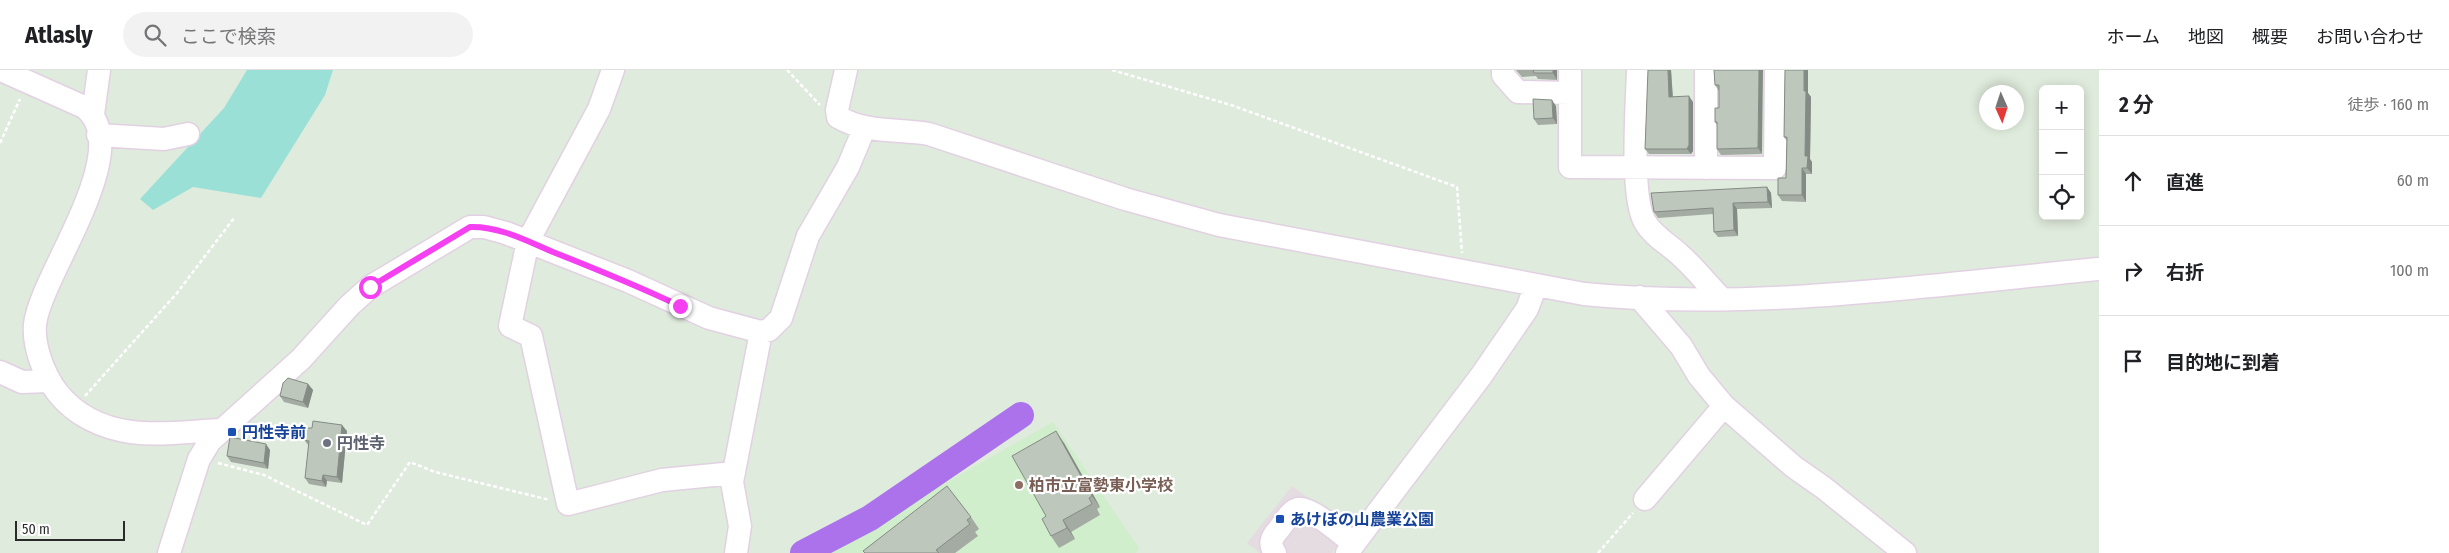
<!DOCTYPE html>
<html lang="ja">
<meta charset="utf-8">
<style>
body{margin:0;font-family:"Fira Sans Condensed","Noto Sans JP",sans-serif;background:#f2f2f2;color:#202124}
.controls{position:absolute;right:15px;top:15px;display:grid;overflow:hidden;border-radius:8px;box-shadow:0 2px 12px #0003}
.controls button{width:45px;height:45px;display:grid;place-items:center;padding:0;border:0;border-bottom:1px solid #e0e0e0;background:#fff;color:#202124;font:25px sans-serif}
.compass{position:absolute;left:1979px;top:15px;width:45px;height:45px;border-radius:50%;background:#fff;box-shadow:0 2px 12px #0003;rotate:177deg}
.scale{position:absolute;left:15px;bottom:12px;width:110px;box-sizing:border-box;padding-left:5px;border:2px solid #2a2a2a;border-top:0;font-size:14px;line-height:18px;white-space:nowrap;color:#2a2a2a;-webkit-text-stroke:4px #fff;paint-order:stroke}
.stop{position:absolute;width:15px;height:15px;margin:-11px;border:4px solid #f440f0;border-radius:50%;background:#fff}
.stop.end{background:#f440f0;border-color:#fff;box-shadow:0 1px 5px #0008}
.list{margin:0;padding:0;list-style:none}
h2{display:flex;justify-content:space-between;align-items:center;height:65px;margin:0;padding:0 20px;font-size:21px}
h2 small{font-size:16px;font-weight:400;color:#757577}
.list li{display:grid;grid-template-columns:32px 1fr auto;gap:15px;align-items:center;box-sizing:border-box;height:90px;padding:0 20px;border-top:1px solid #e0e0e0}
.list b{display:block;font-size:19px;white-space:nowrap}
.list em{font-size:16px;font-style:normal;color:#757577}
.icon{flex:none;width:28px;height:28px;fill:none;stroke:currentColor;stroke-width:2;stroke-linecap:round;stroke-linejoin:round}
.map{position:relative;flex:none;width:2099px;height:483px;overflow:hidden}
header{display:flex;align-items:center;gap:30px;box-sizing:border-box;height:70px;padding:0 25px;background:#fff;border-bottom:1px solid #e0e0e0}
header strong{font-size:24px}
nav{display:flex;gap:28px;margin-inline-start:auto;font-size:18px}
.search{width:350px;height:45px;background:#f2f2f2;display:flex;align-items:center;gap:12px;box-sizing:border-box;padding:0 18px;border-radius:28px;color:#757577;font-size:19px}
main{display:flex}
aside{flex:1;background:#fff}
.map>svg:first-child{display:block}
</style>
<header>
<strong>Atlasly</strong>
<div class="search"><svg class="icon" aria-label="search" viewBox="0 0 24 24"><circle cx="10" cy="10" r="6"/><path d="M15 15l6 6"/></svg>ここで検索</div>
<nav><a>ホーム</a><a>地図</a><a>概要</a><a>お問い合わせ</a></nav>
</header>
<main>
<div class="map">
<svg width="2099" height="483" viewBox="0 0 2099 483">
<rect width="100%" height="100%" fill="#dfebdc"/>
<path fill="#e4dce0" d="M1292,416L1350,459L1332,483H1260L1247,473Z"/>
<path fill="#d0edcc" d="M1053,352L1139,478L1136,483H822Z"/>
<path fill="#9ae0d7" d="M247,0H333L325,25L261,128L193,117L153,140L140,129L224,38Z"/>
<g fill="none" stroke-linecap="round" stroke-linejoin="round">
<path stroke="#ab72eb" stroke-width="26" d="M803,483L870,448L1021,345"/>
<defs>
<path id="minor" d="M1,0L84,37C138,78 41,204 35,254C33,276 44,305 57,322C75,345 102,358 131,362C161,366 193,361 222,360
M613,0L599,39L528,171L510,256L531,266L568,434L662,410L734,403
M846,0L837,40L838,47C865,63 898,59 929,64L1125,129L1219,155L1584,224C1755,241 1929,215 2099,199
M1503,0V5L1518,22L1570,23
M1570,0V97L1775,98L1776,0
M1638,0C1637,33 1630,127 1645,152C1653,166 1668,174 1679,184C1694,197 1707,214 1721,228
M93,44L99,0
M98,65L164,69L188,64
M1706,98V0
M1639,227L1681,276L1699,306L1724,336L1794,397L1824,418L1905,483
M0,302L22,312L48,311
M1645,429L1724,336
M169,483L199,389L210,371L301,289L349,236L370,217L470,157H484L506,163L628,211L709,248L761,262L769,260L781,248L808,166L848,97L864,59
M736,483L740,456L732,412L761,262
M1275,483C1268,473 1272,467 1279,459C1284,453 1290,441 1298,439C1310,436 1344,466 1354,474
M1347,483L1481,306L1527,239L1536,215"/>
</defs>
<use href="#minor" stroke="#e2d1e2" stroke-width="25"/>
<path stroke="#fff" stroke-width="2.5" stroke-dasharray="4 2.5" stroke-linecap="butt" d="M787,0L820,35
M1112,0L1231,35L1457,117L1462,183
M0,73L20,29
M85,326L177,223L234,148
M244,365L306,369
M218,393L264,405L367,455L410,392L435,402L550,430
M1598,483L1633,443"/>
<use href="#minor" stroke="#fff" stroke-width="22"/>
</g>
<path fill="#a3aba2" d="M1516,0H1557V10L1538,9L1536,6L1522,7Z
M1648,0H1671L1673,27L1693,32V81L1691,84H1649L1645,79Z
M1714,0L1762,84L1721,85L1717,79V55L1715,52L1719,38V21L1715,15Z
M1785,0H1808V23L1811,27L1810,89L1812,92V104H1806V132L1782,131L1778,125L1786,108L1787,71L1784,67Z
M1556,36L1557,54L1538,55L1534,49Z
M1767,117L1771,123L1772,138L1737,139L1738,166L1718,167L1714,162L1713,144L1658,148L1654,142Z
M308,314L313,320L308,338L284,332L280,326Z
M347,361L342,413L327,411L326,417L309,414L305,408L309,376L304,370Z
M1064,373L1100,437L1097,439L1100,445L1071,462L1075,469L1059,478L1051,466L1046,446Z
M270,380L268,399L231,392L227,386Z
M971,447L979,459L975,462L978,466L955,483H865Z"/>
<path fill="#848b84" d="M1553,0H1557V10L1553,3Z
M1668,0H1671L1673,33L1669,27Z
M1759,0H1763L1762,84L1758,78Z
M1804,0H1808V23L1811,27L1810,89L1812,92V104L1807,98L1805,86Z
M1689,26L1693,32V81L1691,84L1687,79Z
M1552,30L1556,36L1557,54L1553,48Z
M1802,98L1806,104V132L1802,125Z
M1767,117L1771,123L1772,138L1768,132Z
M1733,133L1737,139L1738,166L1734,160Z
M308,314L313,320L308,338L303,332Z
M342,355L347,361L342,413L337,407Z
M1056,361L1064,373L1100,437L1092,426Z
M266,374L270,380L268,399L264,393Z
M323,405L327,411L326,417L322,411Z
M1063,450L1071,462L1075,469L1067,458Z"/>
<path fill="#bdc7bc" stroke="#848b84" d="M1533,0H1553V3H1534Z
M1648,0H1668L1669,27L1689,26V75L1687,79H1645Z
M1714,0H1759L1758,78L1717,79V52H1715V38H1719V15H1715Z
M1785,0H1804V21H1806L1805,86H1808L1807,98H1802V125H1778V108H1786L1787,67H1784Z
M1533,29L1552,30L1553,48L1534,49Z
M1767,117L1768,132L1733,133L1734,160L1714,162L1713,138L1654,142L1651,123Z
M288,308L308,314L303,332L280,326L283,313Z
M313,351L342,355L337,407L323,405L322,411L305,408L309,371L304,370L306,358H312Z
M1056,361L1092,426L1089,428L1092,434L1063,450L1067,458L1051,466L1042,449L1046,446L1012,386Z
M230,367L266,374L264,393L227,386Z
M947,416L971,447L967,450L970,454L936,480L939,483H865L863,481Z"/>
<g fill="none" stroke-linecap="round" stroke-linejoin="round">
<path stroke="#f440f0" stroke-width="6" d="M370,217L470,157C499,156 527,171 553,182C596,199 638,216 680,236"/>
</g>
<g fill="#1a4fb4" stroke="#fff" stroke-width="2">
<rect x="227" y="357" width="10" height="10" rx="2.5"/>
<rect x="1275" y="444" width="10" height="10" rx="2.5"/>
</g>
<circle fill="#6b7280" stroke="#fff" stroke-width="2" cx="327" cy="373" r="5"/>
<circle fill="#8d6e63" stroke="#fff" stroke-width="2" cx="1019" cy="415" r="5"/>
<g text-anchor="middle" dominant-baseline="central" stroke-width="4.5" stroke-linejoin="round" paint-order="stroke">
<g font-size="16" font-weight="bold" fill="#164399" stroke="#fff" text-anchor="start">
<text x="242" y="362">円性寺前</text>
<text x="1290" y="449">あけぼの山農業公園</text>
</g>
<g font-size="16" font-weight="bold" fill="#5b616d" stroke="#fff" text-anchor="start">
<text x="337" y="373">円性寺</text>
</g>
<g font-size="16" font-weight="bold" fill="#785e54" stroke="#fff" text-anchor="start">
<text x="1029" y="415">柏市立富勢東小学校</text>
</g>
</g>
</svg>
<div class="controls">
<button>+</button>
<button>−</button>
<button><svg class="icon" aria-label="locate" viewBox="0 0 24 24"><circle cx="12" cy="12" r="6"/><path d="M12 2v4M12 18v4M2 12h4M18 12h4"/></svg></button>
</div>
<svg class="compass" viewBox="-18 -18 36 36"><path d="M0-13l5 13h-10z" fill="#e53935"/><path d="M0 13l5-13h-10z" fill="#757577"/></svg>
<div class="scale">50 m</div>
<div class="stop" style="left:370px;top:217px"></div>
<div class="stop end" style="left:680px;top:236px"></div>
</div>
<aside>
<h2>2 分<small>徒歩 · 160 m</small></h2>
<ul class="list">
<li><svg class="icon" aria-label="ahead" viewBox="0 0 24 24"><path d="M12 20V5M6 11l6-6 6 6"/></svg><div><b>直進</b></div><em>60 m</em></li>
<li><svg class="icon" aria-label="right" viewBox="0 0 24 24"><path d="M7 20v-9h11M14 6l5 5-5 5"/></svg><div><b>右折</b></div><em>100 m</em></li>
<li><svg class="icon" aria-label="arrive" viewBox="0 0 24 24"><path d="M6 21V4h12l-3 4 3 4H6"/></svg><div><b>目的地に到着</b></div></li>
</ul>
</aside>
</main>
